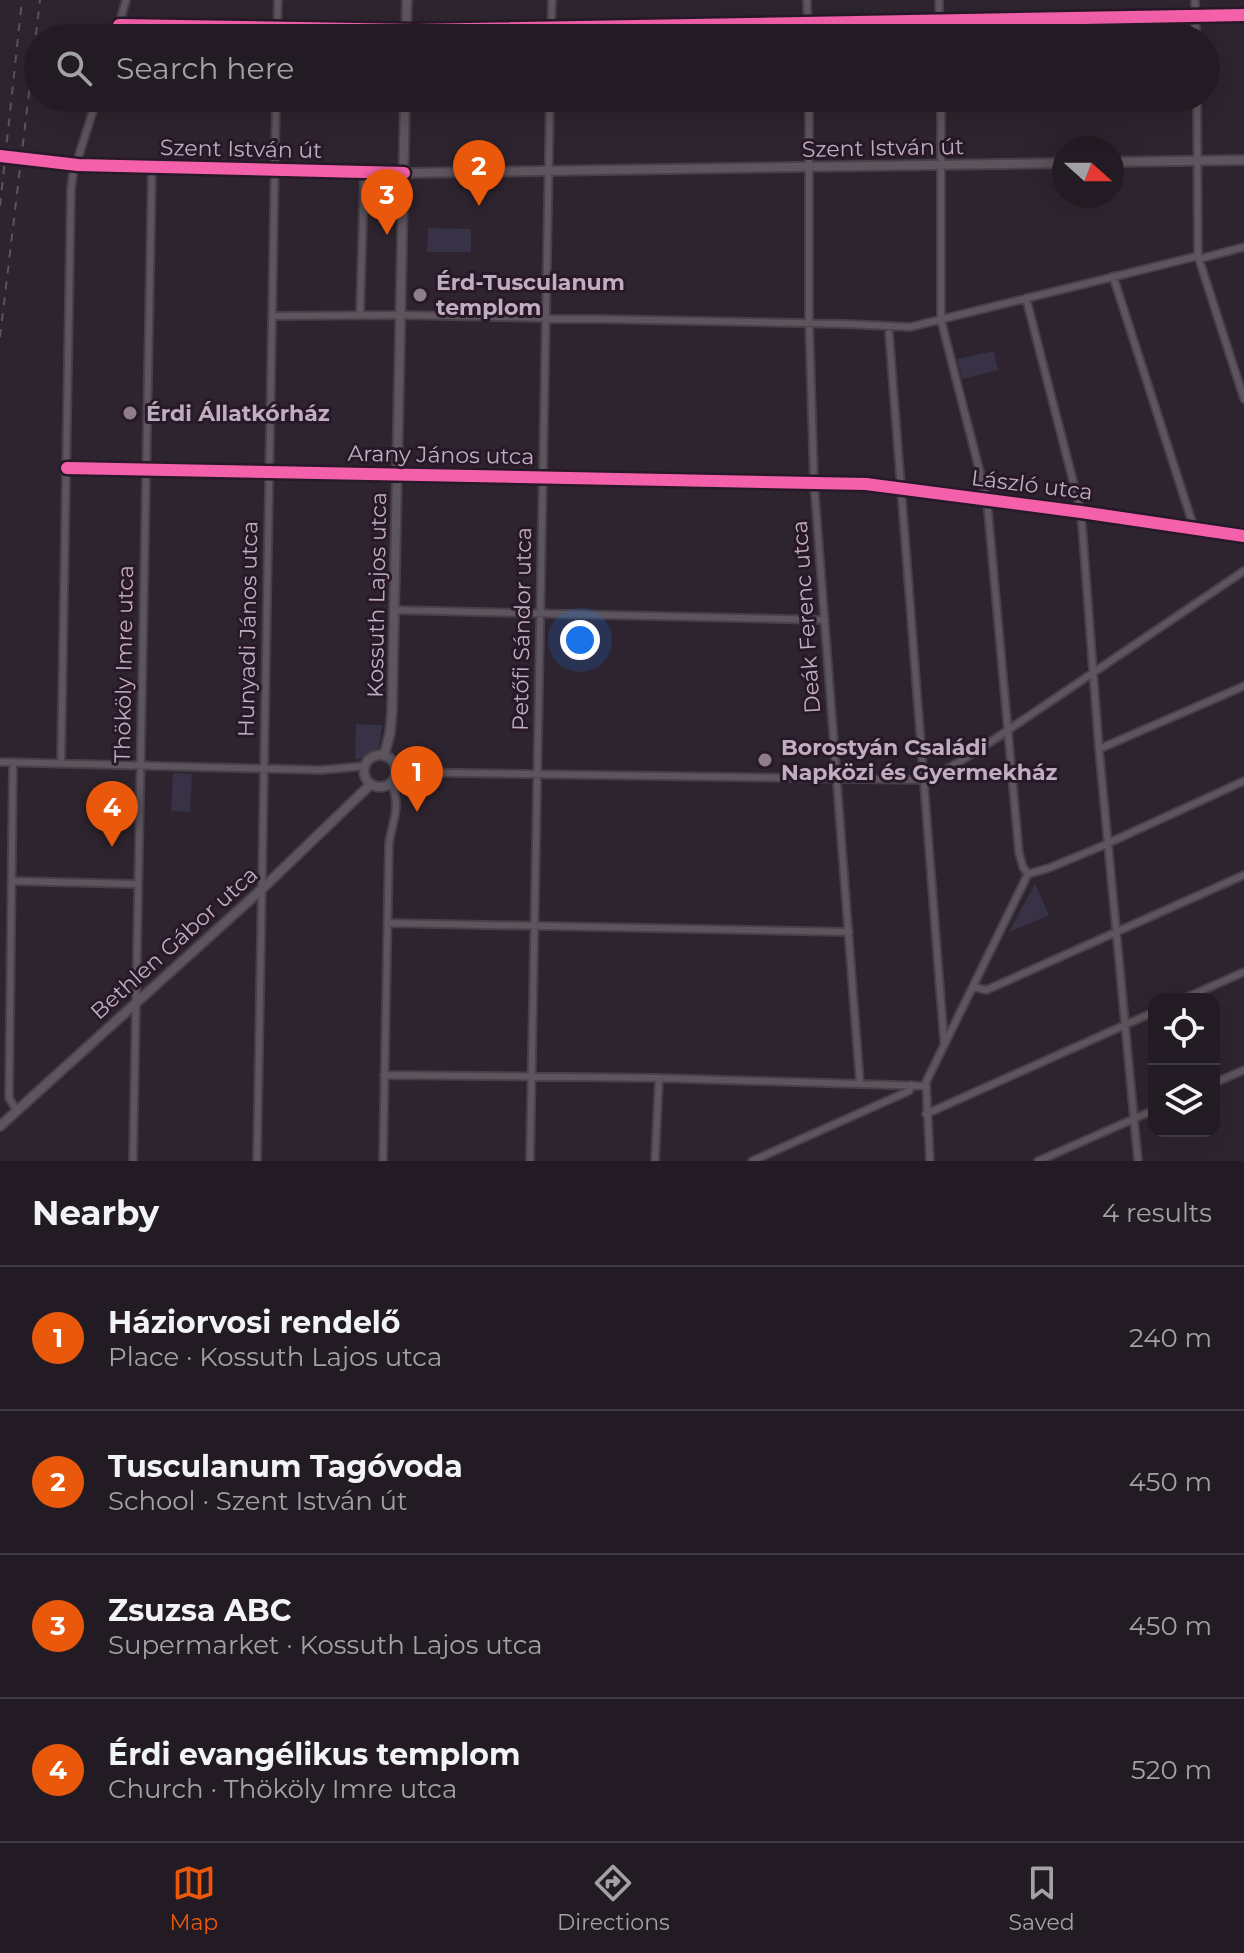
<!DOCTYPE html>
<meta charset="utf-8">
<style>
body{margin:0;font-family:Montserrat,sans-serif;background:#2a242b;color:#f1f3f6}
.controls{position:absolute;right:24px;bottom:24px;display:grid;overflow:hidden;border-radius:16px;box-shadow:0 8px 32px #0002}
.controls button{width:72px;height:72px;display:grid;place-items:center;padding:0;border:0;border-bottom:2px solid #3f3941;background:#221b23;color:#f1f3f6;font:40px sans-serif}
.compass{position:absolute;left:1052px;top:136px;width:72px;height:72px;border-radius:50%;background:#221b23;box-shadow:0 8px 32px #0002;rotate:111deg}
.you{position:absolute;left:580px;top:640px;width:28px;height:28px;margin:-20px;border:6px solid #fff;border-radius:50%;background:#1a73e8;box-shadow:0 0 0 12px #1a73e833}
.badge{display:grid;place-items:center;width:52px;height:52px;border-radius:50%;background:#ea580c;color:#fff;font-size:26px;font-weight:700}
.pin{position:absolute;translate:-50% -66px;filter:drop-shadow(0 2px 4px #0008)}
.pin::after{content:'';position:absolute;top:42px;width:28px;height:24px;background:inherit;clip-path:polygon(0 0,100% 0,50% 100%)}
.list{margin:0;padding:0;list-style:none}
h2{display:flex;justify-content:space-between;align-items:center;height:104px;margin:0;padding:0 32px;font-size:34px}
h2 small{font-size:26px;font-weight:400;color:#a2a1a6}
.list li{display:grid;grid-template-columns:52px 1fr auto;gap:24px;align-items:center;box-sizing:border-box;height:144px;padding:0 32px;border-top:2px solid #3f3941}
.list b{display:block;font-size:30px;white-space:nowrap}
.list p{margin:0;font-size:26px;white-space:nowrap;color:#a2a1a6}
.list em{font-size:26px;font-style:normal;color:#a2a1a6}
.icon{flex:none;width:44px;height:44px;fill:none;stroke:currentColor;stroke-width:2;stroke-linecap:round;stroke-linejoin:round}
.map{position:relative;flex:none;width:1244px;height:1161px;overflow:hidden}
.search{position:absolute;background:#221b23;box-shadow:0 8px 32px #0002;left:24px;right:24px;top:24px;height:88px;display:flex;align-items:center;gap:20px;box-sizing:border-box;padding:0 28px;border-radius:44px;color:#a2a1a6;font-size:30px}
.sheet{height:680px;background:#221b23}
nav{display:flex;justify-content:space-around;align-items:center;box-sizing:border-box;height:112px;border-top:2px solid #3f3941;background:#221b23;font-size:22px;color:#a2a1a6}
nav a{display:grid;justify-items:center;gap:4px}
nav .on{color:#ea580c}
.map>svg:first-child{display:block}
</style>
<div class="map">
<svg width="1244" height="1161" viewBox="0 0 1244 1161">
<rect width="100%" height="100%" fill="#2e242f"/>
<path fill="#373245" d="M428,228L471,229V252H427Z
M994,351L998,370L962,379L957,359Z
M356,724L382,725L379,748L363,758L355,759Z
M173,773L192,774L190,812L171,811Z
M1035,884L1049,915L1009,932Z"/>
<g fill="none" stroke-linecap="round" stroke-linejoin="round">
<defs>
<path id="minor" d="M807,0L808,38
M939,0L940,38
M1195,0L1196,38
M119,25L415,30L1244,15
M115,38L126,0
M277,38L278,0
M551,38L552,0
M809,98V318L814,483L860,1084
M941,98V320L987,500L1019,853L1023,867L1028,874
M1197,98L1198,256L1244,399
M1199,259L1244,247
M1113,276L1194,528
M1026,298L1081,512L1099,749L1138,1161
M360,315L364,179
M272,316L401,315L847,324L910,327L1198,256
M889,333L944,1041
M67,468L866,484L1081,512L1244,536
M395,610L825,620
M1099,749L1244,686
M0,762L321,770L365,766
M13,763L9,1098L17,1111
M61,764L71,189L73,174L97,98
M396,772L929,780L980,749L1244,571
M1028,874L1049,868L1102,846L1244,781
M12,881L136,884
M388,923L849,932
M974,987L986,990L991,988L1244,875
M1183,999L1244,972
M384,1075L659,1078L925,1086
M1214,1083L1244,1070
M926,1114L1154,1012
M133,1161L152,167
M257,1161L276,98
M383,1161L389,844C392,821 402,806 391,783
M530,1161L550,98
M655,1161L659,1078
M752,1161L909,1091L911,1085
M930,1161L926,1082L1028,874
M1038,1161L1154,1110"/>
<path id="tertiary" d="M406,38L407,0
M1112,162L1244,160
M55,163L404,173L1064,163
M364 771a16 16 0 1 1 32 0a16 16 0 1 1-32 0Z
M384,756L390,733L392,711L405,98
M0,1126L263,888L371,784"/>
</defs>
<use href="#minor" stroke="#474048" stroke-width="10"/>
<use href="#tertiary" stroke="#474048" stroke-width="12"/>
<use href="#minor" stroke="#5d545d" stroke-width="6"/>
<use href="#tertiary" stroke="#5d545d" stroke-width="8"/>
<path stroke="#5c535d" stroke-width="2" stroke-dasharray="8 8" stroke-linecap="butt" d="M0,206L22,0
M0,337L40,0"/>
<defs>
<path id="tertiary-bridge" d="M0,156L55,163"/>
</defs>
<use href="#tertiary-bridge" stroke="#474048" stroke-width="12" stroke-linecap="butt"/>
<use href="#tertiary-bridge" stroke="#5d545d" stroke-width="8"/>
<defs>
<path id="cycleway" d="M119,25L415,30L1244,15
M0,156L78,165L404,173
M67,468L866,484L1081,512L1244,536"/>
</defs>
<use href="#cycleway" stroke="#281928" stroke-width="17"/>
<use href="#cycleway" stroke="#f560ab" stroke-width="12"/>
</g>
<g fill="#8e7d8d" stroke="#281928" stroke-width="3">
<circle cx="420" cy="295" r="8"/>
<circle cx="130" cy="413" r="8"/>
<circle cx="765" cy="760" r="8"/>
</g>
<g text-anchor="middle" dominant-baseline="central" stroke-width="6" stroke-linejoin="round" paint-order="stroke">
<g font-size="22" fill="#c1adc0" stroke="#281928">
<text transform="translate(883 148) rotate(-1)">Szent István út</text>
<text transform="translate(241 149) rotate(1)">Szent István út</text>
<text transform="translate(441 455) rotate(1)">Arany János utca</text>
<text transform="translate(1032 485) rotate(7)">László utca</text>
<text transform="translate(377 595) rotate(-89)">Kossuth Lajos utca</text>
<text transform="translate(806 617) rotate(-94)">Deák Ferenc utca</text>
<text transform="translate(248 629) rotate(-89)">Hunyadi János utca</text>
<text transform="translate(522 629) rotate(-89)">Petőfi Sándor utca</text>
<text transform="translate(124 664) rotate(-89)">Thököly Imre utca</text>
<text transform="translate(174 943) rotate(-42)">Bethlen Gábor utca</text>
</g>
<g font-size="22" font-weight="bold" fill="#c1adc0" stroke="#281928" text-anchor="start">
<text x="436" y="282">Érd-Tusculanum<tspan x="436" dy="25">templom</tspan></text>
<text x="146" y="413">Érdi Állatkórház</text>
<text x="781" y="747">Borostyán Családi<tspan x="781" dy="25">Napközi és Gyermekház</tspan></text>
</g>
</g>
</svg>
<div class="controls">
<button><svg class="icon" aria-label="locate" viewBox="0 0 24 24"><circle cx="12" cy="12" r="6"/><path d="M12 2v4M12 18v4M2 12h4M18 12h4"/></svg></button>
<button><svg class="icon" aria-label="layers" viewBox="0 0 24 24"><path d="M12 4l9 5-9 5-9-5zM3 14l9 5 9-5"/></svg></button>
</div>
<svg class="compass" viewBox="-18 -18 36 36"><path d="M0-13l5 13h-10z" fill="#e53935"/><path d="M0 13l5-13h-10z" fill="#a2a1a6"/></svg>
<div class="you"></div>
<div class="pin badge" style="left:417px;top:812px">1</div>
<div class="pin badge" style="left:479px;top:206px">2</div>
<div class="pin badge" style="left:387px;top:235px">3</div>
<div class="pin badge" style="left:112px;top:847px">4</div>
<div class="search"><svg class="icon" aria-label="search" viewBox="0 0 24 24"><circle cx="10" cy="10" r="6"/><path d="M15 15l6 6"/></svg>Search here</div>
</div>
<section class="sheet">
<h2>Nearby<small>4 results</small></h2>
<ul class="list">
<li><span class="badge">1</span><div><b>Háziorvosi rendelő</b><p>Place · Kossuth Lajos utca</p></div><em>240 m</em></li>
<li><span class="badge">2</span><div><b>Tusculanum Tagóvoda</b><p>School · Szent István út</p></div><em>450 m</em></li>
<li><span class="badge">3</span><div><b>Zsuzsa ABC</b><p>Supermarket · Kossuth Lajos utca</p></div><em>450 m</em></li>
<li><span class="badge">4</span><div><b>Érdi evangélikus templom</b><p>Church · Thököly Imre utca</p></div><em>520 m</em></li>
</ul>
</section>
<nav>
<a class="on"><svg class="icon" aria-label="map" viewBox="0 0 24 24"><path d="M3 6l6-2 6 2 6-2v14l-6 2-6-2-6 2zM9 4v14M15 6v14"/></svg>Map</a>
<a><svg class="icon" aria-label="directions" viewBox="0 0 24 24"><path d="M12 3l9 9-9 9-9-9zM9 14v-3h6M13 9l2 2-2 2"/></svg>Directions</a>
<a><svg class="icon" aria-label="saved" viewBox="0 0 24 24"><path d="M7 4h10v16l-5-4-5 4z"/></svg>Saved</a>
</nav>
